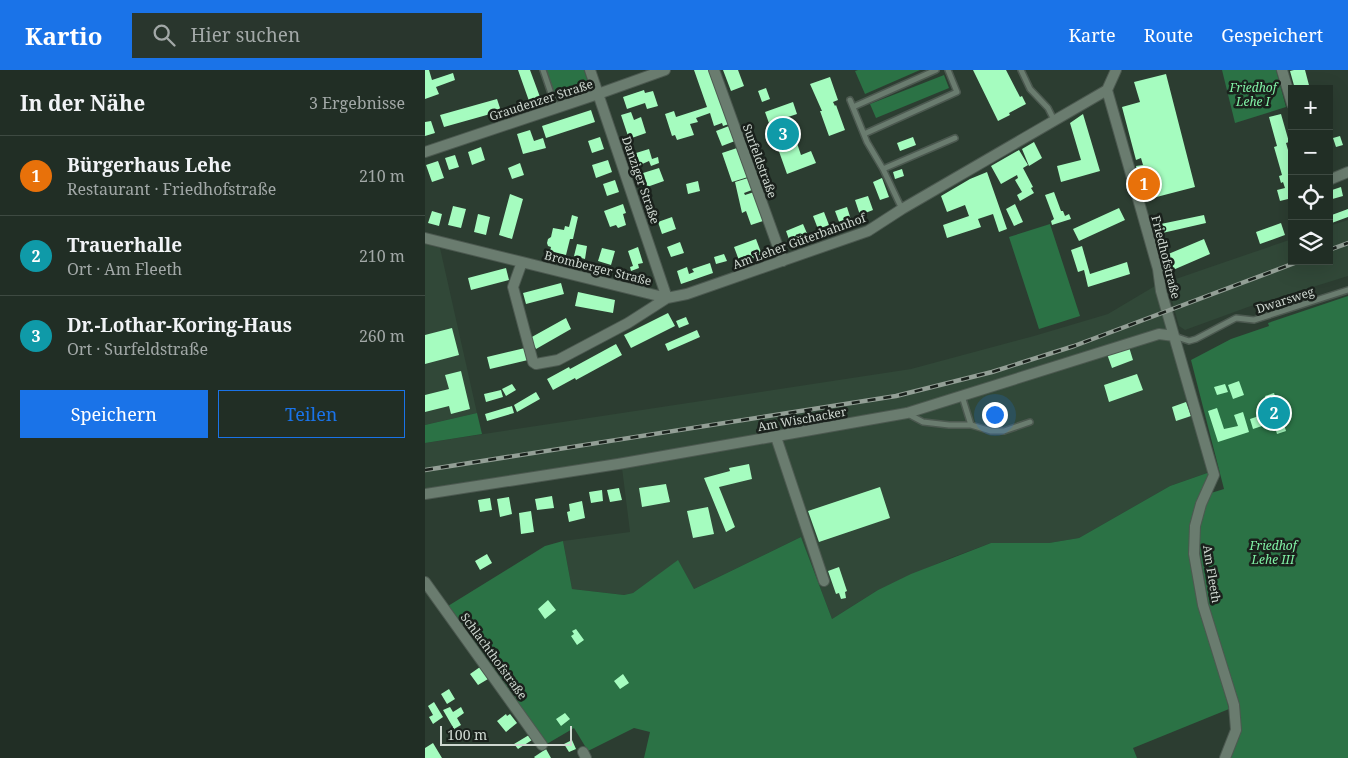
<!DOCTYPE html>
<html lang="de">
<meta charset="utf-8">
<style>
body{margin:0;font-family:"Noto Serif",serif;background:#29362d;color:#f1f3f6}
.controls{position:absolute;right:15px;top:15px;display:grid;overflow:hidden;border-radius:0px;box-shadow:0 5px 20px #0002}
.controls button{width:45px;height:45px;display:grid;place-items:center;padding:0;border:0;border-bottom:1px solid #3e4a42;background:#212e25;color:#f1f3f6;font:25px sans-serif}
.scale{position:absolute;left:15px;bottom:12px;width:132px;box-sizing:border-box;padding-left:5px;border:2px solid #cfd8d1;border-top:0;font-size:14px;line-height:18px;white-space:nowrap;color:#cfd8d1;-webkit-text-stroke:4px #1a211c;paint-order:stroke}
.you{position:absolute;left:569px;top:344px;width:18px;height:18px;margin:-12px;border:4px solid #fff;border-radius:50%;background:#1a73e8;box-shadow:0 0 0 8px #1a73e833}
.badge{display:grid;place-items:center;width:32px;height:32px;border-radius:50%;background:#1a73e8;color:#fff;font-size:16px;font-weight:700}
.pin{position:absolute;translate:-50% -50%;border:2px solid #fff;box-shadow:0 1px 5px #0006}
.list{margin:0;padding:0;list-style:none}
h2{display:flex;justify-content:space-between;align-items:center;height:65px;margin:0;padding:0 20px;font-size:21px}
h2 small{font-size:16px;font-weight:400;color:#a2a8a7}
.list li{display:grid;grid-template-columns:32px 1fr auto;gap:15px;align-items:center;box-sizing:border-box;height:80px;padding:0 20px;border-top:1px solid #3e4a42}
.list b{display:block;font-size:19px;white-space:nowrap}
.list p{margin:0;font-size:16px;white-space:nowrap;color:#a2a8a7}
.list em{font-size:16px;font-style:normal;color:#a2a8a7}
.actions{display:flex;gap:10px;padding:15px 20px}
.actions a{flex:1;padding:11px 0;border:1px solid #1a73e8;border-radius:0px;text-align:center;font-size:18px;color:#1a73e8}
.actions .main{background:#1a73e8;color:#fff}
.icon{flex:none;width:28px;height:28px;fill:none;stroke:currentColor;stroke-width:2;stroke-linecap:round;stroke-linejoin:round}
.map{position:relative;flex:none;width:923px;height:688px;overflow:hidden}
header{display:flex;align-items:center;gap:30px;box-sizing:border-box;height:70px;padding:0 25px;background:#1a73e8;color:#fff}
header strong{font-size:24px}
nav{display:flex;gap:28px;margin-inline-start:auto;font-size:18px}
.search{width:350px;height:45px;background:#29362d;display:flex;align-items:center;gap:12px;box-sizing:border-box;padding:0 18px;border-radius:0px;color:#a2a8a7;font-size:19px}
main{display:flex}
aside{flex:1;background:#212e25}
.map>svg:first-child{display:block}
</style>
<header>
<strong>Kartio</strong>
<div class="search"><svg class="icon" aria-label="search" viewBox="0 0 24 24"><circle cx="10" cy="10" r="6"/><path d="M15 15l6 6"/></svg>Hier suchen</div>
<nav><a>Karte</a><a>Route</a><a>Gespeichert</a></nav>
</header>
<main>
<aside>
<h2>In der Nähe<small>3 Ergebnisse</small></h2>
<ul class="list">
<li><span class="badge" style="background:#e8710a">1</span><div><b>Bürgerhaus Lehe</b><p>Restaurant · Friedhofstraße</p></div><em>210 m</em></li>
<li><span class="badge" style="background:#0f9aa8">2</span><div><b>Trauerhalle</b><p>Ort · Am Fleeth</p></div><em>210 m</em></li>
<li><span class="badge" style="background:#0f9aa8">3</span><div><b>Dr.-Lothar-Koring-Haus</b><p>Ort · Surfeldstraße</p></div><em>260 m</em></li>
</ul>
<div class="actions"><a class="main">Speichern</a><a>Teilen</a></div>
</aside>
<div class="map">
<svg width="923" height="688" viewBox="0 0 923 688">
<rect width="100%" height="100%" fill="#2c3d31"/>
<path fill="#314838" d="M923,150V206L823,237L760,260L754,256L742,212L867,169V191H904V156Z
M0,174L15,178L52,343L0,355Z
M730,216L785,402L745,416L654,468L624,473H566L523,489L453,520L407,549L376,467L269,519L253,491L208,523L199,525L147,519L138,471L205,462L196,390L0,421V373L486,299L609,266L683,244Z"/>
<path fill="#2b7245" d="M121,0H159L165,18L131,29Z
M433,0H495L440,24L430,1Z
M797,0H851L861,37L810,53Z
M519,5L524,18L451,48L445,34Z
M625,154L655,246L614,259L584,167Z
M923,226V688H804L815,660L781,534L772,484L773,462L778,439L786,423L799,419L766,290L806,269L844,256L843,253Z
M52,343L57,364L0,373V355Z
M785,402L767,456L775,534L804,639L708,678L712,688H219L225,662L209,658L163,681L149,658L120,675L23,536L120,476L138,471L147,519L199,525L208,523L253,490L269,519L376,467L407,549L453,520L486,504L566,473H624L654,468L745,416Z"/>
<path fill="#a5fcbf" d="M0,0H4L7,10L28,3L30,10L11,17L14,24L0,29Z
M93,0H105L115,27L104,31Z
M269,0H284L304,54L298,56L297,53L289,56L285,43L271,48L273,52L265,54L269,65L252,70L250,65L247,66L240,44L249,41L251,47L282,37Z
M298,0H313L319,16L306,21Z
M548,0H581L595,27L597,26L601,34L584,43L585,45L573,51Z
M869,0H880L885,19H870L865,1Z
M741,4L770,117L720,130L711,96L718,95L716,88L711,90L697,37L715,32L709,12Z
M405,7L413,30L408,32L410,36L411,35L420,60L404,66L395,41H397L385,14Z
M341,18L345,29L337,32L333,21Z
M219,20L220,23L228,21L233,36L222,39L220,33L202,39L198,27Z
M72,29L76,41L19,57L15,45Z
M368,32L372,44L363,47L376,85L386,81L391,93L362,104L340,42Z
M166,40L170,52L121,68L117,56Z
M206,42L209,50L216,47L221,63L204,69L196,45Z
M658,44L675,101L636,112L632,96L656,90L645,53Z
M856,44L864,72L861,73L867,94V128L855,131L852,120L860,118L858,112L856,113L854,106L857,105L849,77L852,76L844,47Z
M6,51L10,63L0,66V52Z
M304,56L310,71L297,76L291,61Z
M105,60L109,71L118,68L121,78L98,84L92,64Z
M915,66L918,75L911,77L908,68Z
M175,67L179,79L167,83L163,71Z
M488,67L491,75L475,81L472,73Z
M609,72L617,88L604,96L597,79Z
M56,77L60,90L47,95L43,82Z
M312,78L323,107L307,112L297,83Z
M224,79L227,89L233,87L234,93L226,96L224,91L215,95L211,83Z
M594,80L603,95L598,98L608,117L606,118L609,123L595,131L592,125L597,122L590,110L593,108L592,105L576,114L566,96Z
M30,85L34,97L24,100L20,88Z
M183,90L187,102L171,108L167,95Z
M13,91L19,108L7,112L1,95Z
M95,93L99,105L87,109L83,98Z
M234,98L239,111L222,117L218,103Z
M477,99L479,106L470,109L468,102Z
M562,102L582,159L574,162L568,144L553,149L556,157L522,168L518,155L544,146L540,135L522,142L516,126L545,109Z
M323,108L327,120L319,123L320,125L329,122L338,151L326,155L321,141L317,143L310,112Z
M457,108L464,127L455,130L448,112Z
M190,110L194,122L182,126L178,114Z
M273,111L275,121L263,124L261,114Z
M916,117L918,126L904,130V121Z
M629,122L636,141H638L640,146L644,144L646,149L627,155L626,151L629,149L620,125Z
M85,124L98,129L87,169L74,165Z
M443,126L448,140L435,145L430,130Z
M198,134L201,143L198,144L201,155L193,158L191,155L185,157L179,141Z
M590,134L598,152L589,156L581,139Z
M28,136L41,139L36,158L23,155Z
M422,137L427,153L416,157L410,141Z
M694,138L700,150L654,171L648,159Z
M923,139V147L904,154V146Z
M7,141L17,144L14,156L3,153Z
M399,142L404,155L393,159L388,146Z
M53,144L65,147L61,165L49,162Z
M147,145L153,147L148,169H145L141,185L125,181L126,177L123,176L122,173L123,169L126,167L128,158L139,160L140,156L144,157Z
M779,145L781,153L733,164L731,155Z
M247,147L251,159L237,164L233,152Z
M856,153L860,165L835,174L831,162Z
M378,154L384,168L366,175L361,161Z
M331,169L337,185L315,193L309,177Z
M779,169L785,184L748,200L745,195L741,196L739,190L741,185Z
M255,172L259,183L246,187L242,177Z
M152,174L162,176L160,189L149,186Z
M657,176L665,204L702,192L705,204L663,217L659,200L653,202L646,180Z
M213,177L218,193L213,194L214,198L206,201L205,197L208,196L203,181Z
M177,178L190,181L186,195L173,191Z
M299,184L302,191L291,194L289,187Z
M285,193L288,203L256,214L252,201L262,197L264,204L269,202L267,199Z
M81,198L84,210L46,220L43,208Z
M136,213L139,224L101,234L98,223Z
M153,222L190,230L188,243L150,236Z
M243,243L250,256L206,278L199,265Z
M261,247L264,254L254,258L251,251Z
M141,248L146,259L111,279L105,268Z
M27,258L34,285L0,294V265Z
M272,260L275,267L243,281L240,274Z
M191,274L197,285L151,310L150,308L128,320L122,309L144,297L145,299Z
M704,277L708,290L687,298L682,284Z
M100,278L103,290L65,299L62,287Z
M36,301L45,339L26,344L24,336L0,342V325L24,319L20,305Z
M712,304L718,320L684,332L679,315Z
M814,311L819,325L808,329L803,315Z
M87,314L91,320L81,326L77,319Z
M800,314L803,322L792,325L789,317Z
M76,320L78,327L61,332L59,324Z
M111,322L115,329L92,342L89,335Z
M849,323L853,335L856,334L858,341L855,342L861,361L852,364L846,344L843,345L841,338L844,337L840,326Z
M761,332L766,346L751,351L747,337Z
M87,336L89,343L62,351L60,344Z
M792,338L799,359L813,356L809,345L818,342L824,362L793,372L783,341Z
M834,346L837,356L828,359L825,349Z
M324,394L327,409L294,417L310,457L301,462L279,408L305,401L304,398Z
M241,414L245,432L217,437L214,418Z
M455,417L465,448L394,472L383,441Z
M194,418L197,430L185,432L182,420Z
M177,420L178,431L166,433L164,422Z
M127,426L129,438L112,440L110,429Z
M84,427L87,444L75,447L72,429Z
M65,428L67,440L55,442L53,430Z
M157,431L160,448L144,452L142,442L145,441L144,434Z
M283,437L289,464L268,468L262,441Z
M106,441L109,462L96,464L94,443Z
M62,484L67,493L55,500L50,491Z
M414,497L422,521L420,522L421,528L416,529L414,523L411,524L403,501Z
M123,530L131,540L120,549L113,539Z
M151,559L159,570L152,575L146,566L149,564L147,561Z
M55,597L63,609L53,615L45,604Z
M198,604L204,613L195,619L189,611Z
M24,619L30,629L22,634L16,624Z
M9,632L18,647L8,654L4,647L8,645L3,636Z
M25,637L28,642L36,637L39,643L32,648L36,655L29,659L18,640Z
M140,643L145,649L136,656L131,649Z
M81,644L82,646L85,644L92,653L81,662L72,651Z
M104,665L107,670L93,679L89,674Z
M147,670L151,679L144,682L139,674Z
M8,673L17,688H0V678Z
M121,679L126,688H110L109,687Z"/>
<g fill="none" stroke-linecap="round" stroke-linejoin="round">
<defs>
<path id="lane" d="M118,0L131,38
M596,0L605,19L623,38L629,50
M425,30L442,72L458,99L477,139
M428,37L511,0
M439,64L532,22L523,0
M458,99L530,68
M749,266L764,271L771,269L811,248L829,250L923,220
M537,326L546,355
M483,344L498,352L524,355H546L566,361H579L605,352"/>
<path id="street" d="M165,0L242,228
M289,0L358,191
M691,0L682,20L733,199L736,221L789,405L776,434L770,456L769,484L778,535L809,635L811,660L800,688
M857,0L867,34
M0,82L173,24L240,0
M904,110L923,102
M0,168L242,228
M97,192L88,217L108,292L111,294L133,290L203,253L242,228L262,224L443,161L477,139L682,20
M351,367L399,511
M0,424L193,394L482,343L734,264L749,266
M0,512L117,675
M158,682L161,688"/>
</defs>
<use href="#lane" stroke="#4c5950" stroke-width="8"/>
<use href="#street" stroke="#4c5950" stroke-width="12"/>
<use href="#lane" stroke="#6a7c6f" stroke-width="5"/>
<use href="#street" stroke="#6a7c6f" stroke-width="10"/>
<defs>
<path id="rail" d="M904,180L923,173
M0,400L471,326L567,302L649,276L875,191"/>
</defs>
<use href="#rail" stroke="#939f96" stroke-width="4.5"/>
<use href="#rail" stroke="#1a211c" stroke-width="2.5" stroke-dasharray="8" stroke-linecap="butt"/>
</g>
<g text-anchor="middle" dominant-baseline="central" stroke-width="5" stroke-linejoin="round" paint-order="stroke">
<g font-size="12" font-style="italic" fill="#81f2a6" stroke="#1a211c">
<text x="828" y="17">Friedhof<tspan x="828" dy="14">Lehe I</tspan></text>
<text x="848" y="475">Friedhof<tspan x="848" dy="14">Lehe III</tspan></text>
</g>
<g font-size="12" fill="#cfd8d1" stroke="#1a211c">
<text transform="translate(116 30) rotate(-18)">Graudenzer Straße</text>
<text transform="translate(335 91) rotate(70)">Surfeldstraße</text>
<text transform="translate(216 110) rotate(71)">Danziger Straße</text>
<text transform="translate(374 171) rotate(-20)">Am Leher Güterbahnhof</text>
<text transform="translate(741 187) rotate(76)">Friedhofstraße</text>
<text transform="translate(173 198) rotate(14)">Bromberger Straße</text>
<text transform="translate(860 230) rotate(-18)">Dwarsweg</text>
<text transform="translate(377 349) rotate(-10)">Am Wischacker</text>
<text transform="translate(787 504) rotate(81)">Am Fleeth</text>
<text transform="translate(69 586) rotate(54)">Schlachthofstraße</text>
</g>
</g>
</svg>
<div class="controls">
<button>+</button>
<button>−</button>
<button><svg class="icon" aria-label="locate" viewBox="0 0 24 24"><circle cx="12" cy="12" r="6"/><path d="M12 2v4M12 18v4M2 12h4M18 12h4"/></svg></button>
<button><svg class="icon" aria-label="layers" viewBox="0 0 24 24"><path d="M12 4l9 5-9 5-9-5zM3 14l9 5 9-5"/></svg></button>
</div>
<div class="scale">100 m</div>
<div class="you"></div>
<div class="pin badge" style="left:719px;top:114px;background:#e8710a">1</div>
<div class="pin badge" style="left:849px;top:343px;background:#0f9aa8">2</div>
<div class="pin badge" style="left:358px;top:64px;background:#0f9aa8">3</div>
</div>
</main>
